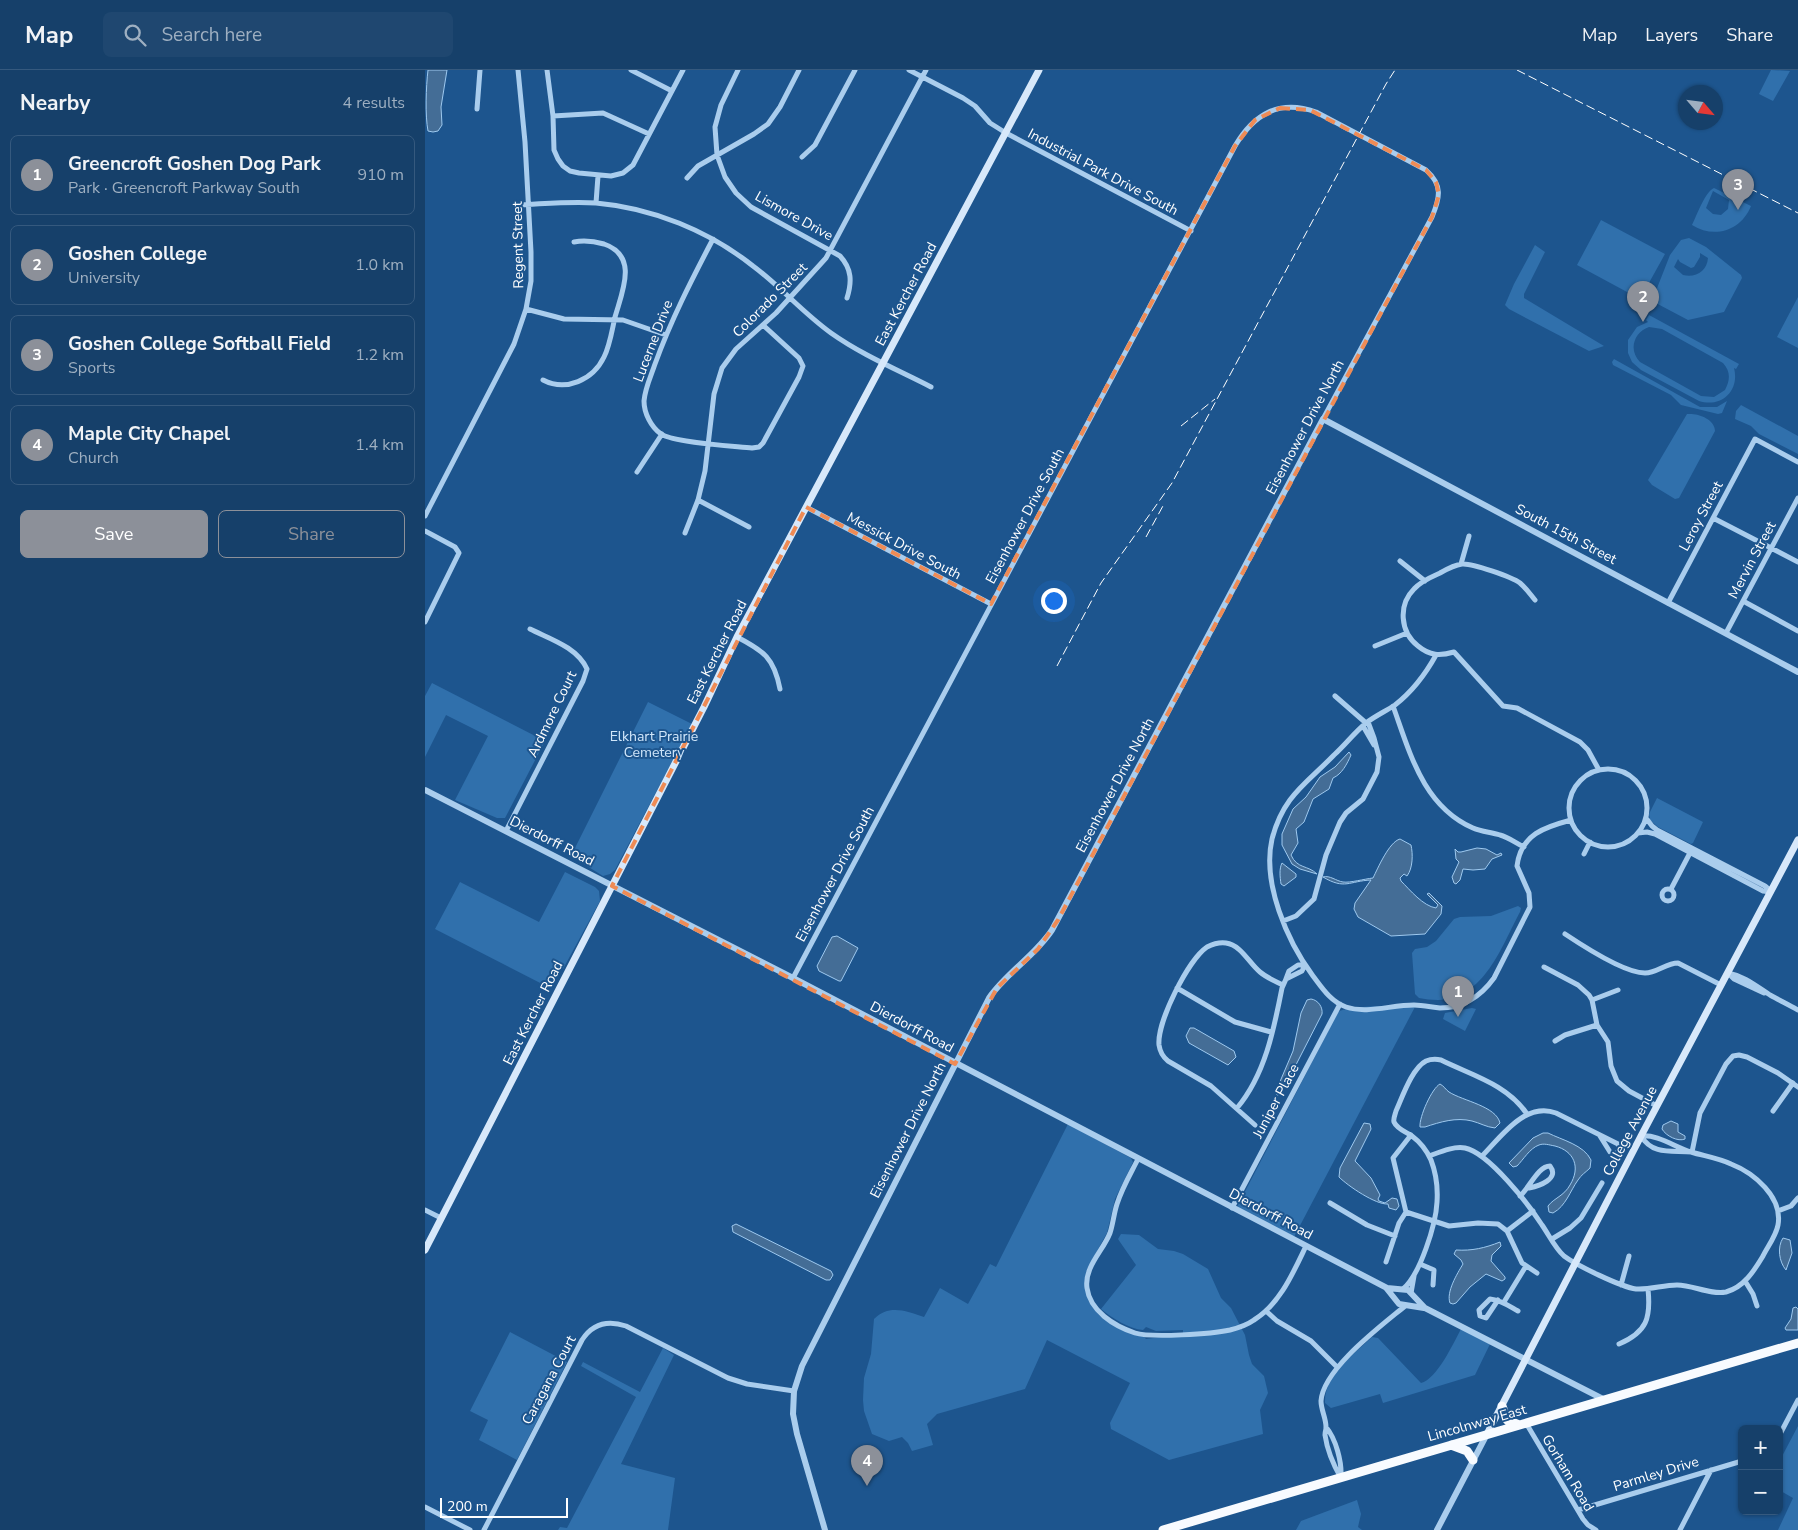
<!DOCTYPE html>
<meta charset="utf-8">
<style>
body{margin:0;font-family:"Nunito Sans",sans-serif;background:#1f4770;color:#f1f3f6}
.controls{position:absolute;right:15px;bottom:15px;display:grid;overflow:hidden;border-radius:8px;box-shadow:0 1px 4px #0004}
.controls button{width:45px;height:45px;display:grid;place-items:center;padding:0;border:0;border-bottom:1px solid #35597e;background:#16406a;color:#f1f3f6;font:25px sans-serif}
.compass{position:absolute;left:1253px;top:15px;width:45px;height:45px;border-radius:50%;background:#16406a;box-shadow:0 1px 4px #0004;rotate:118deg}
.scale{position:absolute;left:15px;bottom:12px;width:128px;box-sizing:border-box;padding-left:5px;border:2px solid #fff;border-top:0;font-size:14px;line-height:18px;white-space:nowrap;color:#fff;-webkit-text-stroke:4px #1d558e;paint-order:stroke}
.you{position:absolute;left:628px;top:530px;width:18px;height:18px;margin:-12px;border:4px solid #fff;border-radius:50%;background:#1a73e8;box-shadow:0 0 0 8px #1a73e833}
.badge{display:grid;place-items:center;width:32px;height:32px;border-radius:50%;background:#8c9099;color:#fff;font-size:16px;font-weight:700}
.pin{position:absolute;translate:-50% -41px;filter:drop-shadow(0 1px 2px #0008)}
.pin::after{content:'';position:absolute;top:26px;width:18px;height:15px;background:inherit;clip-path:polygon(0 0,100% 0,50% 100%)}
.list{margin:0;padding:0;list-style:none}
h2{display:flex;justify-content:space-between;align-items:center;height:65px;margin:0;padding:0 20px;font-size:21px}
h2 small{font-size:16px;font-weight:400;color:#9eafc1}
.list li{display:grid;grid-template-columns:32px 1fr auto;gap:15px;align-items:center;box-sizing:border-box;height:80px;margin:0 10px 10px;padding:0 10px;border:1px solid #35597e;border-radius:8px}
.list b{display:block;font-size:19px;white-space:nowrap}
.list p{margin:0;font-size:16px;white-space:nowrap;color:#9eafc1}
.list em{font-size:16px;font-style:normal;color:#9eafc1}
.actions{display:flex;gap:10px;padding:15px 20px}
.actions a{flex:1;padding:11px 0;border:1px solid #8c9099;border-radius:8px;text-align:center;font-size:18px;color:#8c9099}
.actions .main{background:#8c9099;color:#fff}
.icon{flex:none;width:28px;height:28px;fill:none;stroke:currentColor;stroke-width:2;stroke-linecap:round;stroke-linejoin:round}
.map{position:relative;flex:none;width:1373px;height:1460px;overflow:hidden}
header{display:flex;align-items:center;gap:30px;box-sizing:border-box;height:70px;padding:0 25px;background:#16406a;border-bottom:1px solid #35597e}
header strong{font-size:24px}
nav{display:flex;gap:28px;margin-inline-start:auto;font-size:18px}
.search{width:350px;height:45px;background:#1f4770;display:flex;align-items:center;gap:12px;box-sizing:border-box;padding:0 18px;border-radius:8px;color:#9eafc1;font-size:19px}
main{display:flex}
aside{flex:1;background:#16406a}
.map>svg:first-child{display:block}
</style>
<header>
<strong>Map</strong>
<div class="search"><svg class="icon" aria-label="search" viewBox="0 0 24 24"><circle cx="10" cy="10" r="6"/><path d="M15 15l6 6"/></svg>Search here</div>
<nav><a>Map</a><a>Layers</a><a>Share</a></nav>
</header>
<main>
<aside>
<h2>Nearby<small>4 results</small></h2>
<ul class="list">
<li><span class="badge">1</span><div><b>Greencroft Goshen Dog Park</b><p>Park · Greencroft Parkway South</p></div><em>910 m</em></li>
<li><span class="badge">2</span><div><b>Goshen College</b><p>University</p></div><em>1.0 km</em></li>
<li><span class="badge">3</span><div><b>Goshen College Softball Field</b><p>Sports</p></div><em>1.2 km</em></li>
<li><span class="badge">4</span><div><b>Maple City Chapel</b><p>Church</p></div><em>1.4 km</em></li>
</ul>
<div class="actions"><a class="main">Save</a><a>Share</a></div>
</aside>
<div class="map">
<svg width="1373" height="1460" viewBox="0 0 1373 1460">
<rect width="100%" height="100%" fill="#1d558e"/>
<path fill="#3070ac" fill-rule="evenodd" d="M1346,0L1365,1L1348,31L1334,24Z
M1289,118L1326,136C1316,161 1289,169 1267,155C1272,145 1280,122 1289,118ZM1288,121L1304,130L1303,139L1296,145L1288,144L1281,138Z
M1176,150L1240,184L1215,229L1152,195Z
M1264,168L1281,177L1316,205L1317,208L1299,242L1263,250L1227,231L1245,185L1256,170ZM1275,183L1283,188C1282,201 1271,208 1258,205L1249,197L1253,189L1255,192L1266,198L1269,197L1275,187Z
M1110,175L1120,182L1099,224V228L1179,276L1164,281L1084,239L1080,235L1089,214Z
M1373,227V278L1352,267Z
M1224,245L1314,294L1311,299L1309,298C1315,321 1296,338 1274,331L1216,300L1207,292L1203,283V270L1212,257L1223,252L1221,250ZM1224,257L1237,259L1298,293C1306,302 1305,310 1300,320L1289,327L1276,326L1215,292C1203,280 1209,262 1224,257Z
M1189,289L1275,337H1292L1302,331L1297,343L1293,344L1256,335L1246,325L1188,295L1187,292Z
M1316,335L1373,366V384L1334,364L1326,356L1310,349L1311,341Z
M1262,344C1273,343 1290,349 1290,361L1254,428L1250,429L1227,415L1223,410Z
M7,613L120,671L80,748H72L30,730L63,666L21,645L0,687V626Z
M223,632L267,654L190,800L185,804L178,806L146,786Z
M1232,728L1278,752L1268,773L1266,774L1233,757L1225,750L1224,744Z
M140,802L170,817L174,821L175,831L138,899L135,898L125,918L10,859L35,812L114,852Z
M1093,836L1096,838L1095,842C1076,877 1060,928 1013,930C1006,930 1000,929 994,928L990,924L987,883L990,879L1002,877L1011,871L1029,849L1035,847L1066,846Z
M991,935L869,1167L812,1137L913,942C923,935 976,936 991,935Z
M1047,938L1051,939L1040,961L1018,949L1020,943Z
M643,1054L706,1088L708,1092L690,1129L682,1163L662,1199L660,1218L664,1232L674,1245L686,1253L719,1267L721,1269L758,1264V1260L731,1261L721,1257L718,1260C704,1259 687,1248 676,1239L711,1195L695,1172L693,1169L696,1164L714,1165L733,1179L749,1181L758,1184L783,1199L796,1228L806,1238L820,1265L824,1285L827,1294L839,1306L843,1323L835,1340L838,1364L744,1390L686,1359L685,1353L705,1313L622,1270L600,1319L512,1344L502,1354L508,1375L487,1381L483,1373L477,1367L464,1371L447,1364L439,1341L438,1330L439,1308L446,1284L449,1249C464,1234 481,1241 499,1247L515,1218L543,1234L565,1194L571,1197Z
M1036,1259L1065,1274L1050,1305L958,1333L955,1324L906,1338L900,1333C899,1305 928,1285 947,1267L953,1268L996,1313C1012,1309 1028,1274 1036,1259Z
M85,1262L142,1292L92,1390L54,1370L63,1350L45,1341Z
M238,1278L249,1285L196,1394L250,1408L243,1460H133L135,1457L142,1458L211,1327L156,1296L158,1292L215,1322Z
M1373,1356V1460H1353L1368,1428L1354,1420V1392Z
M932,1430L936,1444L933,1457L937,1460H871L876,1451Z"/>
<path fill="#446d96" stroke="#9ec9ef" d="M3,0H22L16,37L17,55L13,61L8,62L3,61C0,45 1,17 3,0Z
M924,682L926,685C922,694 917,704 908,708L904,719L888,729L879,752L871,759L873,773L866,785C872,799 883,795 892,804L875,799L867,794L857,775V764L868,739L881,727L895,707L910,697Z
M975,769L986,775C988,784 988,798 982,806L979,804L975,808L976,811C985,820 998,836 1011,838L1013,835L1002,824L1004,823L1017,836L1016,844L1000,864L966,866L933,847L929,839L930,833L946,810C924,811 920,820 898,807C905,805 911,811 918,812C925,813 939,809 948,808C953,798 964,772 975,769Z
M1052,778L1061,779L1072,785L1076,783L1077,785L1067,789L1060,799L1048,800L1038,799L1035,810L1031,814L1029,813L1027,807L1034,792L1031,789L1030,779L1033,782H1036Z
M857,793L871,804V807L859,816L856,814C855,807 854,799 857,793Z
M412,866L433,878L416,911H414L394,901L392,896L407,867Z
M886,929C893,930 898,937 897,944L856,1024L852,1025L851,1021L868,981L876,943L882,930Z
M765,958H769L809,981L811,987L803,995L764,973L761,966Z
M1015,1014C1019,1016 1021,1020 1024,1022C1038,1031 1071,1036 1075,1053L1070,1058C1061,1057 1055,1053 1047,1051C1031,1047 1015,1052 1000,1057H995C994,1047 1007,1018 1015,1014Z
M1246,1051L1253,1054V1062L1260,1066V1069C1253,1072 1241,1066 1237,1059L1238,1055Z
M939,1053L945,1054L946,1059L930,1091L946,1108L955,1125L953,1129L954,1131L960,1133L967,1128L972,1129L974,1136L971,1140L964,1138L963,1134C951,1135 923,1116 914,1107L915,1098Z
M1118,1063H1123C1137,1070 1159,1075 1166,1090L1165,1098C1161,1102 1156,1105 1153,1110C1145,1121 1141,1136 1128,1143L1124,1142L1123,1136C1129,1128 1139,1126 1145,1115C1156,1097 1149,1081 1130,1076C1124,1075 1119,1073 1114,1075C1105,1078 1098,1090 1092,1096L1088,1097L1084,1093L1108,1068Z
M311,1154L406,1201L408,1205L405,1210H401L308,1162L307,1156Z
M1358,1168L1365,1170L1367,1183L1361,1200C1354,1192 1352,1177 1358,1168Z
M1075,1172L1076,1176L1067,1185L1066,1191L1080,1207V1209L1077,1211L1061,1204L1045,1217L1031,1233L1028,1234L1025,1233C1021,1222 1032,1204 1038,1194L1036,1190L1029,1184L1031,1180C1047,1181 1060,1178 1075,1172Z
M1371,1237L1373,1239V1260H1361L1360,1258L1366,1249L1368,1238Z"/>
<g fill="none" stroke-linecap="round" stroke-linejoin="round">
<path stroke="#aacded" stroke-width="5" d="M122,0L128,46L129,80L133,89L138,96L145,101L154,103L186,106L198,103L208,95L258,0
M206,0L247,21
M313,0L296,35L290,57L292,85L300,107L311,123L326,137L415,186C427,199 427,212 422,228
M484,0L538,28L550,36L565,53L581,63L766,161
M52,39L55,0
M128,46L178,43L224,64
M377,87L390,75L430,0
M262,108L273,96L329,64L343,54L355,37L374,0
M171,133L173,106
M92,135C118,134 145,131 171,133C228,138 284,161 328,196C355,216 378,243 406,263C437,285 473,300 506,317
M288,169C266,211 246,250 230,294C226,306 220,318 219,331C219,343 226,357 236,364C250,373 308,376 327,378L334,377L338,373L374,307L378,296L374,288L338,255
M101,239L139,249L198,250L241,265
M118,310C141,322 168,310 179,287C185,275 187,260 190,247C197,222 214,186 179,174C168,171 160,170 149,172
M212,402L237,364
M273,430L324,457
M381,437L566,534
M0,446L89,274L101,239L106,211V182L100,72L93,0
M1288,448L1373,492
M0,461L30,477L34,483L0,552
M260,463L273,430L280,401L289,324L297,298L311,279L351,243L401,188L501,0
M975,491L1000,511
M1036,494L1044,466
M1110,530C1105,524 1101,518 1095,513C1087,507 1047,493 1037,494C1029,495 1022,499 1015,503C1006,507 996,511 989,519C973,535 975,562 993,576C1005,586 1015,586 1029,582L1078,636L1092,638L1155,672L1163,680L1174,700
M1318,531L1373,561
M1243,533L1330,369L1373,392
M1301,563L1373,428
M312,567C339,581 349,588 355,619
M950,576L982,563
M1011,585C1000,605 988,621 970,635C961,641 950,646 941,653C930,662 920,675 909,685C881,714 858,726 847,769C837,813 862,871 888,906C897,918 906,932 921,937C942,944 966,935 989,935C997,935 1006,937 1015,938C1038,938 1056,926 1069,908L1105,837L1104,823L1092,796C1096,764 1120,757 1146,750
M910,626L941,653
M968,636C985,683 998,736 1048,758C1057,762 1066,762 1075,765C1083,767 1091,773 1099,777
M938,656L949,675
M1144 738a39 39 0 1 1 78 0a39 39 0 1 1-78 0Z
M1221,748L1227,756L1232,760L1340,816L1346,821
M81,761L158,611L162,599C152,577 125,569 105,559
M1213,763L1222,762L1230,764L1338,821L1346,822
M1159,784L1165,772
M1237 825a6 6 0 1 1 12 0a6 6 0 1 1-12 0Z
M1246,819L1266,781
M858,851L871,846L889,829L901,785L915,752L921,743L938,729L952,702L954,687L949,668L943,652
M1140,864C1158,876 1199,903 1220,903C1232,903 1241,893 1253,893L1296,915
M873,895H880L877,901L861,909L864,901Z
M1119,897L1153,915L1164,925L1167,930L1172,955L1183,972L1186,996L1192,1011L1204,1021L1232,1036
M1303,903C1319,906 1331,916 1345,925C1354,930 1364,935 1373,940
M1303,903L1309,909L1339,923
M368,908L810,76C829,44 854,29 891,42L1001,100C1018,115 1015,128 1007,147L898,349
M752,918L810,952L846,962
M1167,930L1193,920
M1130,971L1140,965L1172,955
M812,1038C840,1005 849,959 857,918L861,909
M1348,1041L1368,1013
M830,1055L786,1016L743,991C738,987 735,982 734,975C732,952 763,890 782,877C788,874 794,872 801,873C816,875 824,893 835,902C842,908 850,911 858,915
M986,1065L968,1088L981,1142L1024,1156L1053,1153L1073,1154L1082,1161L1097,1193L1112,1203
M1267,1082L1275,1043L1301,994L1308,986L1314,985L1322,987L1353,1003L1373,1017
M1004,1086C1015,1082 1028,1076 1040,1078C1064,1083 1104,1135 1117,1155C1124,1165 1130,1178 1139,1186C1151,1195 1196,1217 1211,1219C1225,1220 1238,1215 1252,1215C1268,1215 1285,1225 1301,1222C1319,1217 1329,1201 1338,1186C1343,1176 1351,1166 1353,1155C1358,1127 1329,1103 1306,1094C1293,1088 1279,1086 1266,1082C1250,1077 1232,1064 1216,1066C1228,1086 1248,1080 1267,1082
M1057,1086C1075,1068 1100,1031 1131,1043L1193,1074L1195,1078L1192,1083L1188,1084L1185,1082L1175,1066
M713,1089C706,1103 697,1118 692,1134C689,1143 688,1154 685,1163C678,1181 659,1197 662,1218C665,1241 689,1256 710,1263C726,1268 787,1264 805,1260C813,1258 822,1255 829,1250C855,1234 868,1203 881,1176
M1095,1126C1105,1117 1113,1096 1125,1096C1135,1109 1114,1116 1104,1118
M905,1133L942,1155L970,1166
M807,1138L915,934
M0,1140L16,1148
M1353,1141L1366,1136L1373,1128
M1082,1161L1108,1141
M1127,1169L1145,1158L1156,1148L1177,1113
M961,1192L974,1153L981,1142
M995,1194L1009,1200L1008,1215
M1320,1211L1328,1224L1332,1236
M1196,1215L1204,1186
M978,1219C995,1205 1011,1154 1012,1132C1013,1117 1011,1103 1006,1090C1002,1081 995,1072 987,1066C981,1062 972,1059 969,1052C968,1049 970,1045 971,1041C977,1028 987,998 1001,991C1006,989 1011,989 1016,990C1046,1005 1082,1014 1102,1044
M986,1223L989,1206
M1073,1230L1061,1248L1055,1246L1054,1240L1065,1229C1076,1230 1084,1236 1093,1241
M1079,1232L1101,1196
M841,1241L852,1251L886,1271L912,1297
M1194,1274C1222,1262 1226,1248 1223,1219
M1101,1353L1158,1449L1163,1455L1171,1460
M901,1357C911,1369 917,1392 916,1408
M1354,1366L1373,1330
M916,1408C909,1396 902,1379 900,1365C900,1360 901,1362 901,1357C901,1348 896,1340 896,1331C898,1299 956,1256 980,1236
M0,1437L45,1460
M1153,1440L1317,1391
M59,1460L157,1270C168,1253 183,1250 201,1256L303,1308L322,1314L369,1321
M1255,1460L1286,1400"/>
<path stroke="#aacded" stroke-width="6" d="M0,720L368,908L962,1218L983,1220L1000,1238L1180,1330
M962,1219L974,1234L999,1238
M400,1460L372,1364L368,1344L369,1321L377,1296L564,928C582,902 610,886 627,860L898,349L1373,602
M1012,1460L1062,1364"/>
<path stroke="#d7e8fa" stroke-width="7" d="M0,1180L279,637L312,567L614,0
M1062,1364L1216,1066L1373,770"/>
<path stroke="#f8fbff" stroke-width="9" d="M1077,1336L1082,1350L1094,1355
M1026,1375L1042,1381L1048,1390
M738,1460L1373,1273"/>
<path stroke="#fff" stroke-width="1" stroke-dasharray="9 4" stroke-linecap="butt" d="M1092,0L1373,143
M756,356L790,329
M721,467L739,434
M632,596L676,513L747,413L961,14L970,0"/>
</g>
<path fill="none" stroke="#ef8b55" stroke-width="4" stroke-dasharray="10 6" stroke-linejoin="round" d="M855,38L885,40L1001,100L1011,112L1014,125L1007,147L633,850L613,879L572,918L530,994L187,816L381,437L566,534L810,76L830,50Z"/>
<g text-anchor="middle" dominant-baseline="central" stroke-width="4" stroke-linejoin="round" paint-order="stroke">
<g font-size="14" fill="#fff" stroke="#1d558e">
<text transform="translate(678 102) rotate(28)">Industrial Park Drive South</text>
<text transform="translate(369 146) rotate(29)">Lismore Drive</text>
<text transform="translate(93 175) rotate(-91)">Regent Street</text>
<text transform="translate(481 224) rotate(-62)">East Kercher Road</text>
<text transform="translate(345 230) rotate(-45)">Colorado Street</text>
<text transform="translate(228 271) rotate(-69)">Lucerne Drive</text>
<text transform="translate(880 357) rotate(-62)">Eisenhower Drive North</text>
<text transform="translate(600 446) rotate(-62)">Eisenhower Drive South</text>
<text transform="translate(1276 446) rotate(-62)">Leroy Street</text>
<text transform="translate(1141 464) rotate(28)">South 15th Street</text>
<text transform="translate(479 476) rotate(28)">Messick Drive South</text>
<text transform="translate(1327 490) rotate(-62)">Mervin Street</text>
<text transform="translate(292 582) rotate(-63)">East Kercher Road</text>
<text transform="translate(127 644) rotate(-64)">Ardmore Court</text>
<text transform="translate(690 715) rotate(-62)">Eisenhower Drive North</text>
<text transform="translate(127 771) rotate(27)">Dierdorff Road</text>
<text transform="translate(410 804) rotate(-62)">Eisenhower Drive South</text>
<text transform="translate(108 943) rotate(-63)">East Kercher Road</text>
<text transform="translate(487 957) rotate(28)">Dierdorff Road</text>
<text transform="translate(851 1031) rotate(-62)">Juniper Place</text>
<text transform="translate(483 1060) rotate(-63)">Eisenhower Drive North</text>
<text transform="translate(1205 1061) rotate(-62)">College Avenue</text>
<text transform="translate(846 1144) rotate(28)">Dierdorff Road</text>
<text transform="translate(124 1310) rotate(-62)">Caragana Court</text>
<text transform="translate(1052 1353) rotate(-16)">Lincolnway East</text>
<text transform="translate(1143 1403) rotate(59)">Gorham Road</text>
<text transform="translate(1231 1404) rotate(-17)">Parmley Drive</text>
</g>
<g font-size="14" fill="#d0e6fa" stroke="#1d558e">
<text x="229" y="666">Elkhart Prairie<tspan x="229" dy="16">Cemetery</tspan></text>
</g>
</g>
</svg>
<div class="controls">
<button>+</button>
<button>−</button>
</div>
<svg class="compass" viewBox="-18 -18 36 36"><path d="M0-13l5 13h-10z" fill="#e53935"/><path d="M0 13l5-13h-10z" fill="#9eafc1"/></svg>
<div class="scale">200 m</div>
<div class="you"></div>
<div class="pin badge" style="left:1033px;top:947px">1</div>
<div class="pin badge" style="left:1218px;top:252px">2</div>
<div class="pin badge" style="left:1313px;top:140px">3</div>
<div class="pin badge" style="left:442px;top:1416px">4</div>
</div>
</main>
